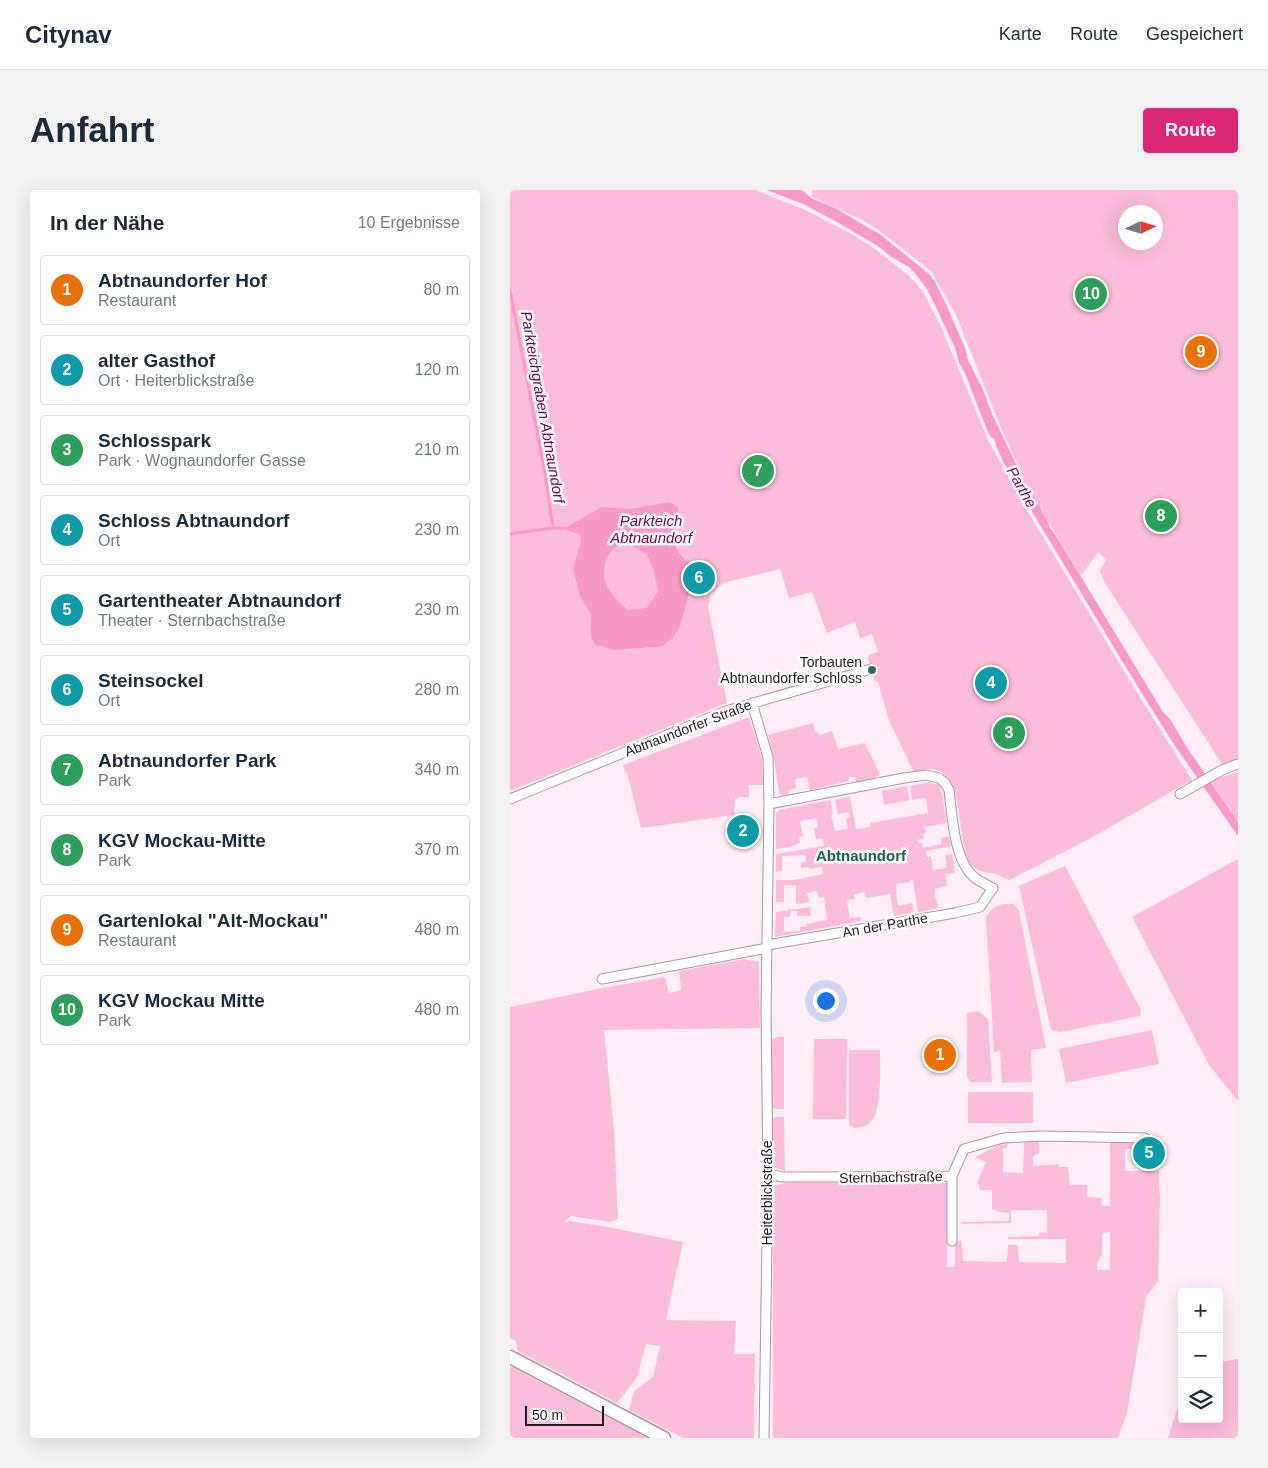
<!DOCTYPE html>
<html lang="de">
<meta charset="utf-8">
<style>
body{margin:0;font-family:Arial,sans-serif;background:#f2f2f3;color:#1f2937}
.controls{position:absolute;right:15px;bottom:15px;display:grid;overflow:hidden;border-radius:5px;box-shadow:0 5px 20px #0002}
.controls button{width:45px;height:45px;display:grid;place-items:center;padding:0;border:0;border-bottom:1px solid #e0e1e3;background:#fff;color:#1f2937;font:25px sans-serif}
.compass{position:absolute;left:608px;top:15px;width:45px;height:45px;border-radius:50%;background:#fff;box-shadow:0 5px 20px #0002;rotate:86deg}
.scale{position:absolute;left:15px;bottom:12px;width:79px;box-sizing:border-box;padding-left:5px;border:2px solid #241a1f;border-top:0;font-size:14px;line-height:18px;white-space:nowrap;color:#241a1f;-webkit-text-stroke:4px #fff;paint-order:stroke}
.you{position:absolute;left:315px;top:810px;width:18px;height:18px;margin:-12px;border:4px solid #fff;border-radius:50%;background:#1a73e8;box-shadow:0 0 0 8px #1a73e833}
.badge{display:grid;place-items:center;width:32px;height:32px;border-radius:50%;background:#db2777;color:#fff;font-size:16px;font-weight:700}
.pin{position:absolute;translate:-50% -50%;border:2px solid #fff;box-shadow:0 1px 5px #0006}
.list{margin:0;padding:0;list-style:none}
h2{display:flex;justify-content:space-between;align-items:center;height:65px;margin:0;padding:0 20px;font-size:21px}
h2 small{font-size:16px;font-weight:400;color:#747a83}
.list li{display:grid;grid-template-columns:32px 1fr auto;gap:15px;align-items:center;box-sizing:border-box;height:70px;margin:0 10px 10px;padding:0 10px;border:1px solid #e0e1e3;border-radius:5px}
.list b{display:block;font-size:19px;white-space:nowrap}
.list p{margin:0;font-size:16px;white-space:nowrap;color:#747a83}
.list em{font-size:16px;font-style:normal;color:#747a83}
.icon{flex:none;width:28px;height:28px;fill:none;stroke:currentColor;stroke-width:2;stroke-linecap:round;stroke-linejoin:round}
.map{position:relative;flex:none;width:728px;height:1248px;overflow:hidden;border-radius:5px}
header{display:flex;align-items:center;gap:30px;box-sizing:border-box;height:70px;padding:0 25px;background:#fff;border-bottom:1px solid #e0e1e3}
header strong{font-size:24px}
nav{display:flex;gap:28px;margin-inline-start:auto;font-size:18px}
.intro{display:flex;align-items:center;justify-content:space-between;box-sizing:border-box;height:120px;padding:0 30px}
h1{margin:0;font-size:35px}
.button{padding:12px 22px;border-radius:5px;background:#db2777;color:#fff;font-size:18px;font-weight:700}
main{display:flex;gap:30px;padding:0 30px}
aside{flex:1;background:#fff;border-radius:5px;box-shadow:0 5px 20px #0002}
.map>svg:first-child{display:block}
</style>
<header>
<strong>Citynav</strong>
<nav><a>Karte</a><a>Route</a><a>Gespeichert</a></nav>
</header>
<div class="intro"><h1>Anfahrt</h1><a class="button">Route</a></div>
<main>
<aside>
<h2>In der Nähe<small>10 Ergebnisse</small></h2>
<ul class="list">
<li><span class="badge" style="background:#e8710a">1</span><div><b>Abtnaundorfer Hof</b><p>Restaurant</p></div><em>80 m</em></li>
<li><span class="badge" style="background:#0f9aa8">2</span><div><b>alter Gasthof</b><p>Ort · Heiterblickstraße</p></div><em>120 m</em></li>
<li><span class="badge" style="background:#2e9e5b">3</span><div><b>Schlosspark</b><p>Park · Wognaundorfer Gasse</p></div><em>210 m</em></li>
<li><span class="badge" style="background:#0f9aa8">4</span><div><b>Schloss Abtnaundorf</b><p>Ort</p></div><em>230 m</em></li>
<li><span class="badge" style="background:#0f9aa8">5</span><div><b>Gartentheater Abtnaundorf</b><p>Theater · Sternbachstraße</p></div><em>230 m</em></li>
<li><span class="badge" style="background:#0f9aa8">6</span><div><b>Steinsockel</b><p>Ort</p></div><em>280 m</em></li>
<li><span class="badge" style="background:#2e9e5b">7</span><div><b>Abtnaundorfer Park</b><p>Park</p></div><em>340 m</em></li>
<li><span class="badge" style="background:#2e9e5b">8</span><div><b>KGV Mockau-Mitte</b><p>Park</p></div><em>370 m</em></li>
<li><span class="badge" style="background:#e8710a">9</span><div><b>Gartenlokal &quot;Alt-Mockau&quot;</b><p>Restaurant</p></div><em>480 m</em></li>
<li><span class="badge" style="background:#2e9e5b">10</span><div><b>KGV Mockau Mitte</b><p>Park</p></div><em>480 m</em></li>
</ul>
</aside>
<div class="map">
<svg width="728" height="1248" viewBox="0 0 728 1248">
<rect width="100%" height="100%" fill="#ffeef5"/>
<path fill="#fbbdd9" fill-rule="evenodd" d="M0,0H246L293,19L340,43L365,59L398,85L407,94L414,104L432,139L478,250L512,312L629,506L682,590L579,649L499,690C496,689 492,687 489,685C479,682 467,683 461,674C445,650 456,589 427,580C419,578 412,580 404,582L379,531L368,492L364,490L358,468L359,465L368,462L362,444L350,448L345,432L317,443L302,402L279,408L270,379L213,393L201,404L198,417L217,513L0,601Z
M302,0H728V569L712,574L595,393L590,381L596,370L588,362L571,386L517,296L492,240L446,125L422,82L374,44L353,30L302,7ZM616,22H646V52H616Z
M239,527L252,567L253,595H239V609L237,607H230L225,609L224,625L131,638L117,582L115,583L113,575Z
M303,533L305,540L304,541L310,545L322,541L328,559L355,553L370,584L365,588L346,592L345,587H339V591L300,600L297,587L285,589L286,598L278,600L279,604L273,606L269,603L264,569L258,545Z
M728,582V632L700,590Z
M419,592L429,595L431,599L437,633L415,637L416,642L413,645L414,649L407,650L408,653H412L413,658L431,654V648L439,646L441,656L416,661L417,667L421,666L423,680L437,678L435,665L442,664L445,683L435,684L437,696L425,699V708L427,709L428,718L408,722L403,690H400V692L386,694L387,702L386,703L388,716L402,713L404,722L384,726L380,704L356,708L354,702L344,705V709H339L337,712L340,728L350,727L351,731L265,747L266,722L300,717L301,726H287V721H281L280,727H274V742L290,741V737L297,736V734L317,730L314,707L309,708L307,701L297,703L299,712L286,714V695H274V712H266V690H284L313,684L312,677L299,679V677L291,678V673L296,672L295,665L272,666V681L266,682V664L314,656L313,648L306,649L304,638L308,637L306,628L290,631L293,646L289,647L290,653L280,657L266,659V623L269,620L320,610L323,625H321L325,641L338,639L336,628L340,627L338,622L328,624L325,610L340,607L346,639L360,637V633L418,623L416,608L402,610L400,596Z
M397,596L400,610L374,615L372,601Z
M728,669V911L699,875L622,727Z
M555,676L631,820L630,826L550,842L541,840L509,696Z
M493,714H504L509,721L536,858L521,860L522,892L492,893L490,861L484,862L476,727L483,718Z
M234,769L249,772L250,838L94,840L104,941L108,1029L100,1032L61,1026L53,1033L59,1031L98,1037L173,1052L156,1130L226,1131L224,1164H245L244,1248H173L119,1220L124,1201L143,1187L150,1156L136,1154L127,1188L107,1213L8,1161L6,1151L0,1148V817L93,798L155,787L159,803L171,800L169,781Z
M468,821L478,829L482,892H461L457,887V823Z
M642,840L649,874L556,893L549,859Z
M268,847H274V919H267L261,917V850Z
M304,849H337L336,929H303Z
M339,860H370C370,877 372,918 362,930C358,936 351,937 345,938L339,935Z
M458,902H523V933H458Z
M267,927H274L275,981L266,978L261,971V929Z
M514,952H529V963L523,966V976L549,974V977H558L560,995H577V1007L591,1008L592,1016H600V953H626V959H615V981H649L650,1010L648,1091L636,1107L617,1223L608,1248H263V996L276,993H438L437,1077H445V1053L451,1050L452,1055L453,1071L497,1072L498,1055H508L509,1072L556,1073V1049H498V1047L529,1046V1043H537V1020H501V1033L451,1034V1032L499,1031V1023L489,1022L482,1019V1000H469V994L467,993L476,972L465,967L489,955L498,954L497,958H493V982L513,983ZM600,1042V1080H587V1071H589L590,1066H592V1043Z
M728,1169V1248H658L672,1203V1229H709V1172Z
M0,1176L138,1248H0Z"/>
<path fill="#f79ac6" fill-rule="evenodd" d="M257,0H292L301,8L325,18L371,45L420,85L425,92L435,112L455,158L458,170L473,200L482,224L514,290L538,332L540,338L545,344L653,522L660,529L676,556L728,632V646L665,556L628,497L527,330L495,275L486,256L485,250L480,246L474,232L455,183L449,173L446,160L425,115L417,99L404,82L399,77L380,66L368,56L327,32L293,14Z
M160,312L168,318C171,344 152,350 179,373L181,386L179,404L170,436L163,448L153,456L105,460L86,455L81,448V424L70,406L63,379L71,350L70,344L56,340L55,338L92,317L120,319ZM118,353L137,365L144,381L148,401L137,418L118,420C110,413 101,405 97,396C91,384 95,363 106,357C110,355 114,354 118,353Z"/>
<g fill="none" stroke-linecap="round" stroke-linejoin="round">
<path stroke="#f79ac6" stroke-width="3" d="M0,100L35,284L43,338
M0,344L43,338H55"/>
<defs>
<path id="minor" d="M242,513L258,567L259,614L256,819L258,984L254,1248
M670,604L712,580L728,574
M0,609L216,521L361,479
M257,755L445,723L470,717L483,698C477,695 468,691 463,686C444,669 442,625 439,600L435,593L429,588L416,585L394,588L259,614
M92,789L257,758
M258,984L272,987H314L442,986L454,959L493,948L531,946L635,948
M442,1051V986"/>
<path id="secondary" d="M0,1167L154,1248"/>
</defs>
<use href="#minor" stroke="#ae949f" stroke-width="11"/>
<use href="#secondary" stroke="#ae949f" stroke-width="15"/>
<use href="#minor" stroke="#fff" stroke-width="9"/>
<use href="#secondary" stroke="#fff" stroke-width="12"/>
</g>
<circle fill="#2e6d59" stroke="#fff" stroke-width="2" cx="362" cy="480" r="5"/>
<g text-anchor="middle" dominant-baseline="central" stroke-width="5" stroke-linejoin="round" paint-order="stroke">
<g font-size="14" fill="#241a1f" stroke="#fff" text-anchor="end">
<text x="352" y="472">Torbauten<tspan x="352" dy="16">Abtnaundorfer Schloss</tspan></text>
</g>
<g font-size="14" fill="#241a1f" stroke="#fff">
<text transform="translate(178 538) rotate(-21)">Abtnaundorfer Straße</text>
<text transform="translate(375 735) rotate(-10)">An der Parthe</text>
<text transform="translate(381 987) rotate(-1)">Sternbachstraße</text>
<text transform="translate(257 1003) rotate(-90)">Heiterblickstraße</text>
</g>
<g font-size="15" font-style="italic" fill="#74014a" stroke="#fff">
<text transform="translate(33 217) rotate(80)">Parkteichgraben Abtnaundorf</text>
<text transform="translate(512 297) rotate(60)">Parthe</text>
<text x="141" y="330">Parkteich<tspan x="141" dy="17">Abtnaundorf</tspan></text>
</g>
<g font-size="15" font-weight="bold" fill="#16624e" stroke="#fff">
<text x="351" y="665">Abtnaundorf</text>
</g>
</g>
</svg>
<div class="controls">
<button>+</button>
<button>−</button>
<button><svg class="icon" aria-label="layers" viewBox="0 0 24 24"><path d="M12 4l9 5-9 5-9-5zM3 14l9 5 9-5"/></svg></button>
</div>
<svg class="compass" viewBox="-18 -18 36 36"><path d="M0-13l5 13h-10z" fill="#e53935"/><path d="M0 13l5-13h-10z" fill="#747a83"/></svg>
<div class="scale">50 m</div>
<div class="you"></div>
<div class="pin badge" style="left:430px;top:865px;background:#e8710a">1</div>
<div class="pin badge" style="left:233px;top:641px;background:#0f9aa8">2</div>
<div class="pin badge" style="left:499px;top:543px;background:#2e9e5b">3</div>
<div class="pin badge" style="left:481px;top:493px;background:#0f9aa8">4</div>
<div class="pin badge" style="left:639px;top:963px;background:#0f9aa8">5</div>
<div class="pin badge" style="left:189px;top:388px;background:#0f9aa8">6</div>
<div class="pin badge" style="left:248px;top:281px;background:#2e9e5b">7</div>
<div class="pin badge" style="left:651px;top:326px;background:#2e9e5b">8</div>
<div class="pin badge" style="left:691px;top:162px;background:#e8710a">9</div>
<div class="pin badge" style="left:581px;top:104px;background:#2e9e5b">10</div>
</div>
</main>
